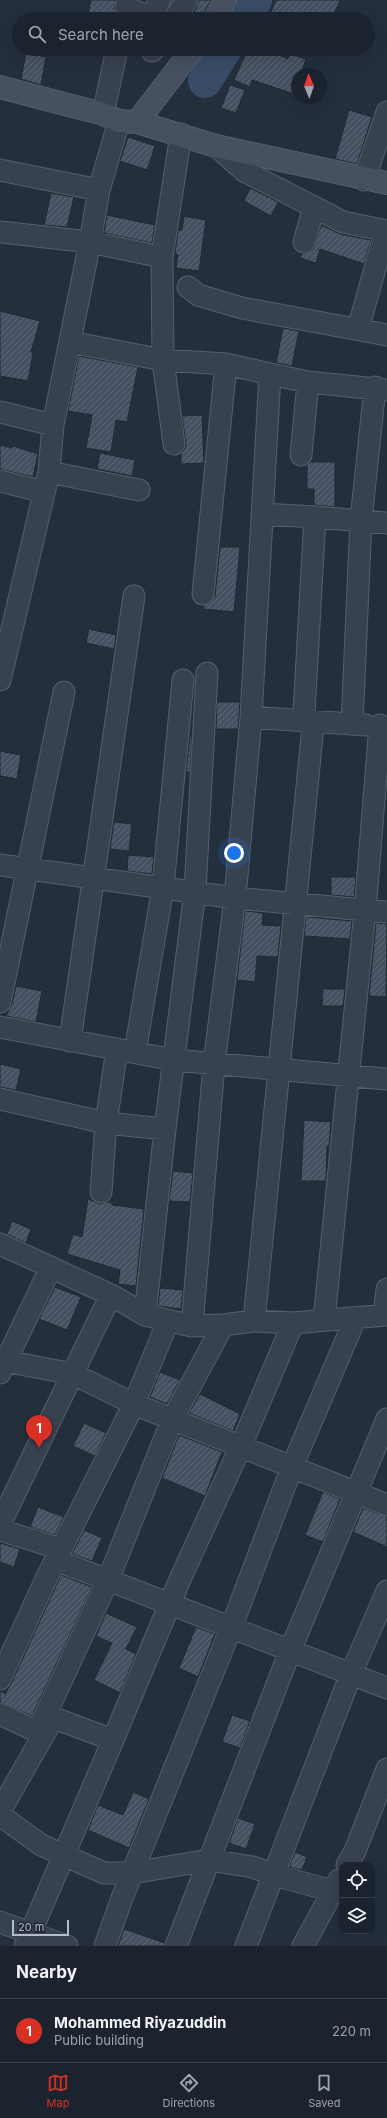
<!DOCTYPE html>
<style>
body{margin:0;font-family:Inter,sans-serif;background:#242b36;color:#f1f3f6}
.controls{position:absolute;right:12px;bottom:12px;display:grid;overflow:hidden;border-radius:8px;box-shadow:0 4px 16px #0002}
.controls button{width:36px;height:36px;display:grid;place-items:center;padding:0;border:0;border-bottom:1px solid #39404a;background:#1b232e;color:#f1f3f6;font:20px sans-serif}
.compass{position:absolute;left:291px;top:68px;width:36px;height:36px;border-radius:50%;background:#1b232e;box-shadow:0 4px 16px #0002;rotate:358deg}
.scale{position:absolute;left:12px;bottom:10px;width:57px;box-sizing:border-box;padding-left:4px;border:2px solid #b4bcc9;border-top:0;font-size:11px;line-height:14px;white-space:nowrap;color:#b4bcc9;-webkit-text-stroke:3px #1d2633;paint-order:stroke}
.you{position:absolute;left:234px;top:853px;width:14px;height:14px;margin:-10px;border:3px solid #fff;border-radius:50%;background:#1a73e8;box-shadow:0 0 0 6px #1a73e833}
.badge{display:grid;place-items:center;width:26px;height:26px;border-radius:50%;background:#d93025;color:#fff;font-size:13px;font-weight:700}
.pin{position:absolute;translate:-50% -33px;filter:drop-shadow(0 1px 2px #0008)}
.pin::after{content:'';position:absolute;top:21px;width:14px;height:12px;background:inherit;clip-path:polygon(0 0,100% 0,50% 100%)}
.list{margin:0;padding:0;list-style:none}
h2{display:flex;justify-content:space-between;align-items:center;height:52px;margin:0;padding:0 16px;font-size:17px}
h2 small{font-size:13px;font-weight:400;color:#a0a4aa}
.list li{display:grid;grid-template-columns:26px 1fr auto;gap:12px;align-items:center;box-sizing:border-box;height:64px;padding:0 16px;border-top:1px solid #39404a}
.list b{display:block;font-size:15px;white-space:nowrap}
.list p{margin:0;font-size:13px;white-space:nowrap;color:#a0a4aa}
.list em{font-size:13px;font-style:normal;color:#a0a4aa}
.icon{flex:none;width:22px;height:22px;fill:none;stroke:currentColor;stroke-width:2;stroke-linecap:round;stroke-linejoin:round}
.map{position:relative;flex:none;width:387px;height:1946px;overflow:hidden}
.search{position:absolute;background:#1b232e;box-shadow:0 4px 16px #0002;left:12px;right:12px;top:12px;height:44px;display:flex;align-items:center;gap:10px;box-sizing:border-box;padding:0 14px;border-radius:22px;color:#a0a4aa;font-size:15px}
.sheet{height:116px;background:#1b232e}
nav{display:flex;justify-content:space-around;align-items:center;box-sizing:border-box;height:56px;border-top:1px solid #39404a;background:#1b232e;font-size:11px;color:#a0a4aa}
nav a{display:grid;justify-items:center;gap:2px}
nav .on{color:#d93025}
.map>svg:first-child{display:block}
</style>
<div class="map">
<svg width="387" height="1946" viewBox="0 0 387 1946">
<defs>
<pattern id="building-hatch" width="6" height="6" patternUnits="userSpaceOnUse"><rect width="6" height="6" fill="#455162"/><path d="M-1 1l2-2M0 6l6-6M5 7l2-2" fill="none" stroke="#5d6877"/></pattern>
</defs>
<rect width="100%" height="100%" fill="#242f3e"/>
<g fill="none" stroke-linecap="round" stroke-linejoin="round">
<path stroke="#394c67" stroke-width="34" d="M243,19L255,0
M205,81L225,49"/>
</g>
<path fill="url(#building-hatch)" stroke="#1f2835" d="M91,0H117L114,8L119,16L118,19H87Z
M199,0H211L201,19H189L197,7Z
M276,0H340L332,19H268Z
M248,49H266L288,59L290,54L306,59L301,74H297V85L294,94L252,80L250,87L234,80Z
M26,53L46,57L41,85L21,79Z
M230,85L245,90L236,113L221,108Z
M349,110L372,117L357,164L335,159Z
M128,137L155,146L147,170L120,161Z
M250,188L278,202L271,216L244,201Z
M51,193L74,197L67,227L44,225Z
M107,215L155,225L152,243L104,233Z
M184,216L206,220L199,271L176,268L178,255L175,254L178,230H182Z
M321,225L340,234L371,240L364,264L320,249L316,263L300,258L302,254L313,250Z
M0,311L40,321L31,352L33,353L28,381L0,376Z
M283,328L299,331L292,366L276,363Z
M79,356L138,367L127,422L116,420L111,452L86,448L92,415L68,411Z
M202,415L204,463L181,464V454L185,449L186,443L182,416Z
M0,445L12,448L13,446L38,454L33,477L0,469Z
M100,453L135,460L132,476L97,469Z
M311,462H335V507L314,505V489H307V465Z
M220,547H240L234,612L203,609L204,606L212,601L215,596Z
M89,629L116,635L114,649L86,643Z
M217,702H240L238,729H216Z
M190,736H192L190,772H186Z
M0,751L21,755L17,779L0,776Z
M114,822L132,824L129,851L110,849Z
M128,855L154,857L152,874L127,871Z
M331,877H356L354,897L331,895Z
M245,911L263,913L262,925L281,926L278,957L257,956L255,982L237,980Z
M306,917L352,921L350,939L304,936Z
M376,923L387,924L386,997L369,996Z
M16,986L42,991L36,1022L6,1016L12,1004Z
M323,989H345L343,1006H322Z
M0,1064L21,1069L16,1090L0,1087Z
M304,1120L331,1122L329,1146H327L326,1181H301Z
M173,1171L193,1173L190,1202L169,1201Z
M88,1199L100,1204L107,1202L112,1203V1205L144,1209L136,1286L118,1284L120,1270L67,1254L73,1234L82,1237Z
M12,1221L31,1229L26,1243L7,1234Z
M55,1287L81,1297L67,1330L39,1319Z
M160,1288L183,1290L181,1309L158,1306Z
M160,1372L180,1380L167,1404L150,1397Z
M200,1394L240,1414L233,1431L189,1413Z
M84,1423L106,1433L95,1456L73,1446Z
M179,1435L222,1452L205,1496L162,1478Z
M323,1492L340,1499L323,1542L305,1535Z
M38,1507L64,1517L55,1535L30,1527Z
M363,1508L387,1517V1547L353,1532Z
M84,1530L102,1538L92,1561L72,1554Z
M0,1543L20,1549L14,1567L0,1562Z
M61,1575L92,1587L32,1716L0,1702V1691L5,1694L11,1684Z
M106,1613L137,1627L126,1649L136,1654L120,1693L94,1680L112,1643L96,1636Z
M196,1627L215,1634L198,1677L179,1668Z
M232,1715L250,1721L240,1748L222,1742Z
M133,1792L149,1799L129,1848L88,1830L98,1805L123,1815Z
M238,1818L255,1824L246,1849L229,1843Z
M295,1852L307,1857L302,1870L289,1867Z
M124,1929L165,1943L164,1946H118Z"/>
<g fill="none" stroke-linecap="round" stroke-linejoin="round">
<defs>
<path id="street" d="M126,7L153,19
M150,18L160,0
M174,19L187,0
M152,51L154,49
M103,114L117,49
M216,146L244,171L343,222L387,231
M0,170L99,190
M364,180L387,112
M0,232L90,242L162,257
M304,242L314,207
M188,287L198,295L242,308L387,335
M358,329L383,240
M70,342L163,360L226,364L270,374
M0,412L53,425
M174,444L163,360L162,257L181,134
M301,455L308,382
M49,472L139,490
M0,481L44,492
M263,514L315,517
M203,594L226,364
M0,680L49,472L53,425L90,242L99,190L119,121
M251,717L366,725
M352,724L361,520L375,387
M0,865L235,898L387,912
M0,1002L64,692
M0,1027L174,1060L387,1079
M70,1041L134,596
M135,1052L163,887L183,680
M0,1099L106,1123L117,1049
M101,1192L106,1123L165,1129
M0,1244L113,1296L145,1315L192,1326L223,1325L254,1321L293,1323L387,1315
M145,1315L165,1129L195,891L207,673
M384,1315L387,1289
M324,1320L365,911L380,725
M254,1321L313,726L304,713L315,517L387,523
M192,1326L214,1064L235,898L251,717L270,374L308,382L387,390
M0,1360L73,1374L134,1404L168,1321
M0,1373L51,1267
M0,1524L104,1309L113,1296
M0,1530L61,1549
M55,1560L108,1580L172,1420L223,1325
M0,1679L46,1579L134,1404L387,1505
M0,1714L38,1732L54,1718L113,1740L181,1577L241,1446L293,1323
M39,1729L108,1580L387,1688
M0,1811L51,1722
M0,1815L41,1845L104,1873H132L209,1860L253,1867L274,1875L333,1891
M347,1865L355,1851L387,1769
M0,1922L67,1946
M25,1946L113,1740
M105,1946L122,1898L231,1628L292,1467L355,1319
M176,1946L290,1651L387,1419
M246,1946L351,1674L387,1591
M303,1946L339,1880"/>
<path id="secondary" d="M215,19L225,0
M0,87L103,114L119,121L137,122L216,146L387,183
M137,122L193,49"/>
</defs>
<use href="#street" stroke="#565f6c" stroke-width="23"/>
<use href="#secondary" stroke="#565f6c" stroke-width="24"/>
<use href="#street" stroke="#38414e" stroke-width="21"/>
<use href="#secondary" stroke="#465061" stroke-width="22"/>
</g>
</svg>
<div class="controls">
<button><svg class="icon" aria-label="locate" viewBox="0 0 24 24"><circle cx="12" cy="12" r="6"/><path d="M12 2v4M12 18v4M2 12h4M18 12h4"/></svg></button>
<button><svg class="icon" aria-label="layers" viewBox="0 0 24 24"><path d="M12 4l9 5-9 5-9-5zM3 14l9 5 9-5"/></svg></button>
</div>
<svg class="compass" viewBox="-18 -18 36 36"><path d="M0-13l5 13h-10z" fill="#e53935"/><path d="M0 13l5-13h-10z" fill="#a0a4aa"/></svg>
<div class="scale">20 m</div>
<div class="you"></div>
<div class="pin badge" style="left:39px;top:1448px">1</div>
<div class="search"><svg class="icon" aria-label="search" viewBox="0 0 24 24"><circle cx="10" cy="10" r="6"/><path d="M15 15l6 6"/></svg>Search here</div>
</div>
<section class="sheet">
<h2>Nearby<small></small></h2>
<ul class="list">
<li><span class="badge">1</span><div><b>Mohammed Riyazuddin</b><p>Public building</p></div><em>220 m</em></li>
</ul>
</section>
<nav>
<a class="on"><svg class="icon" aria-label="map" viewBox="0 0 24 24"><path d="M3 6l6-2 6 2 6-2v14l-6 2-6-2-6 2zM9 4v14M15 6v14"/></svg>Map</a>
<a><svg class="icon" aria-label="directions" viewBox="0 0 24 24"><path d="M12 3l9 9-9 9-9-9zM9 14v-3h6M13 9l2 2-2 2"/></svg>Directions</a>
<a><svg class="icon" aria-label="saved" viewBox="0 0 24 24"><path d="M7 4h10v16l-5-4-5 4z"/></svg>Saved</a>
</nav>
